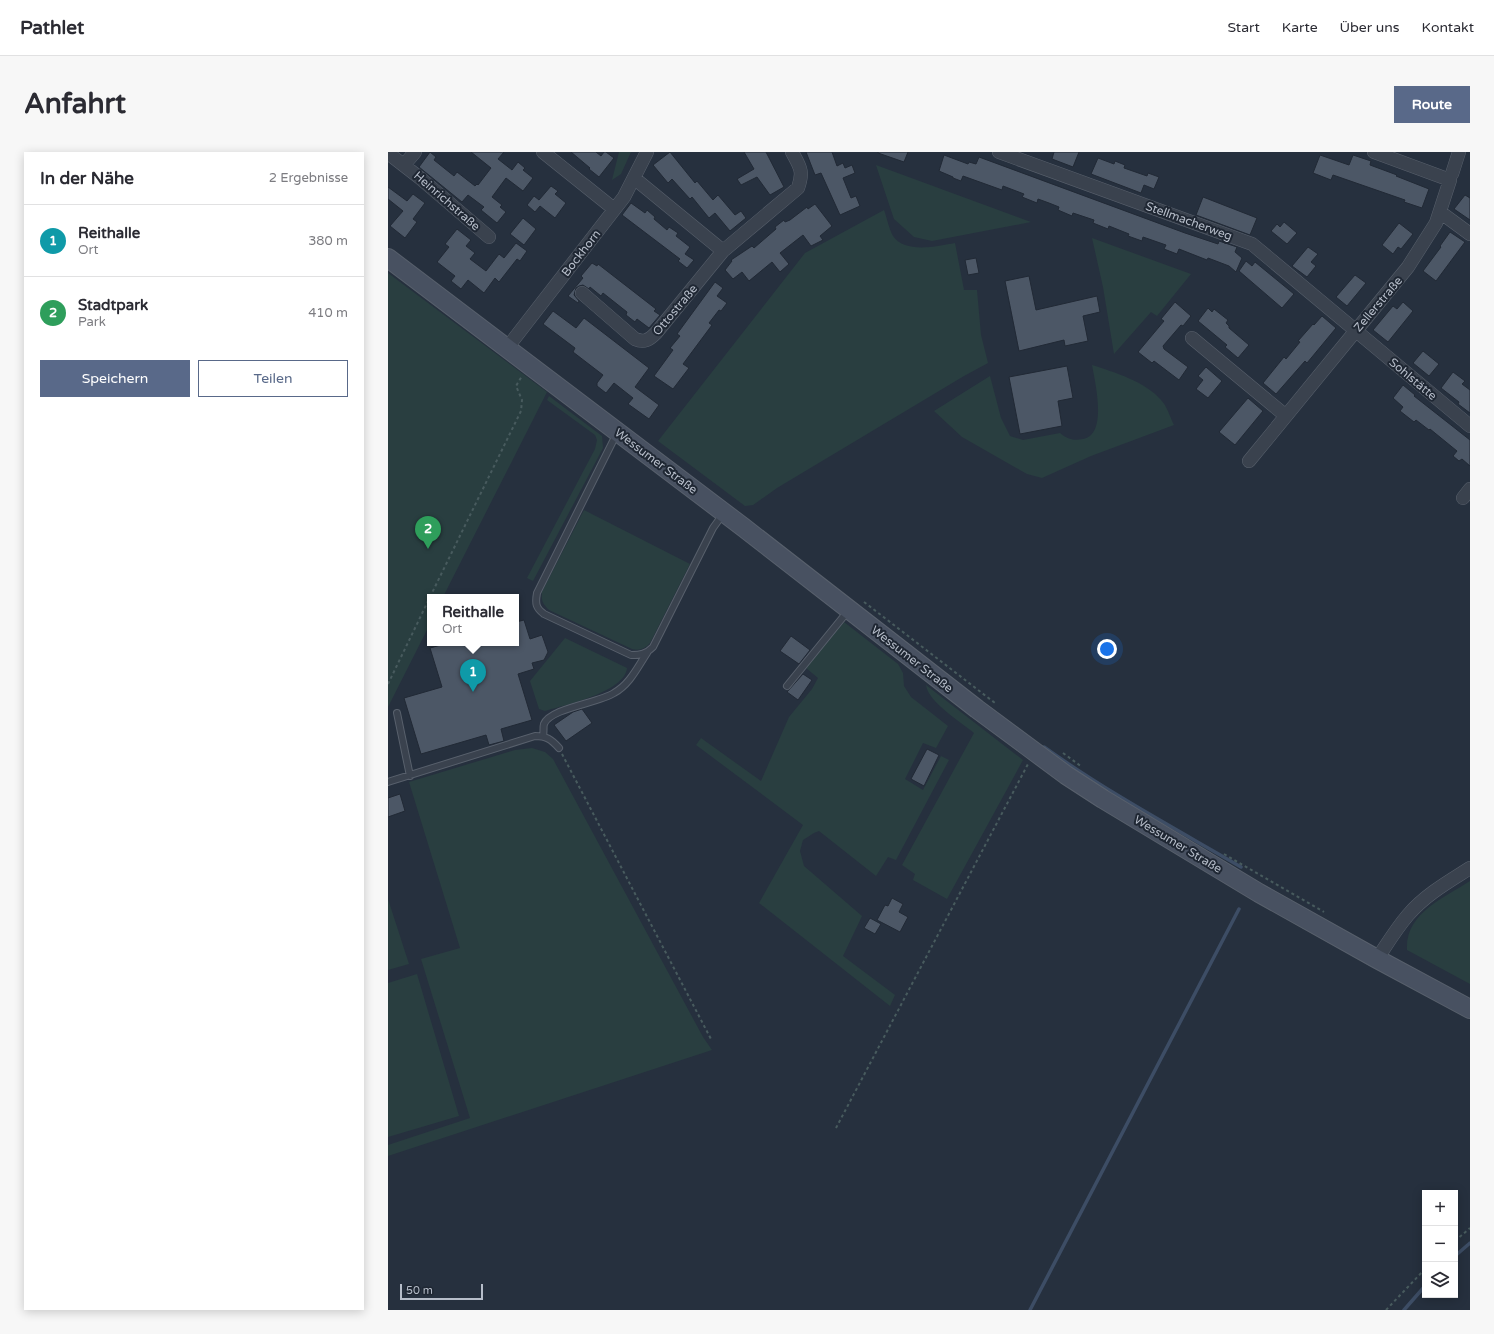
<!DOCTYPE html>
<html lang="de">
<meta charset="utf-8">
<style>
body{margin:0;font-family:"Varela Round",sans-serif;background:#f7f7f7;color:#2b2b33}
.controls{position:absolute;right:12px;bottom:12px;display:grid;overflow:hidden;border-radius:0px;box-shadow:0 2px 10px #0003}
.controls button{width:36px;height:36px;display:grid;place-items:center;padding:0;border:0;border-bottom:1px solid #e1e1e2;background:#fff;color:#2b2b33;font:20px sans-serif}
.scale{position:absolute;left:12px;bottom:10px;width:83px;box-sizing:border-box;padding-left:4px;border:2px solid #b6bdc9;border-top:0;font-size:11px;line-height:14px;white-space:nowrap;color:#b6bdc9;-webkit-text-stroke:3px #1f2733;paint-order:stroke}
.you{position:absolute;left:719px;top:497px;width:14px;height:14px;margin:-10px;border:3px solid #fff;border-radius:50%;background:#1a73e8;box-shadow:0 0 0 6px #1a73e833}
.badge{display:grid;place-items:center;width:26px;height:26px;border-radius:50%;background:#596989;color:#fff;font-size:13px;font-weight:700}
.pin{position:absolute;translate:-50% -33px;filter:drop-shadow(0 1px 2px #0008)}
.pin::after{content:'';position:absolute;top:21px;width:14px;height:12px;background:inherit;clip-path:polygon(0 0,100% 0,50% 100%)}
.popup{position:absolute;left:39px;top:442px;width:92px;height:52px;box-sizing:border-box;display:grid;place-content:center;border-radius:0px;background:#fff;filter:drop-shadow(0 1px 3px #0005);font-size:13px;white-space:nowrap;color:#7c7c81}
.popup b{font-size:15px;color:#2b2b33}
.popup::after{content:'';position:absolute;left:50%;top:100%;margin-left:-8px;border:8px solid transparent;border-top-color:#fff}
.list{margin:0;padding:0;list-style:none}
h2{display:flex;justify-content:space-between;align-items:center;height:52px;margin:0;padding:0 16px;font-size:17px}
h2 small{font-size:13px;font-weight:400;color:#7c7c81}
.list li{display:grid;grid-template-columns:26px 1fr auto;gap:12px;align-items:center;box-sizing:border-box;height:72px;padding:0 16px;border-top:1px solid #e1e1e2}
.list b{display:block;font-size:15px;white-space:nowrap}
.list p{margin:0;font-size:13px;white-space:nowrap;color:#7c7c81}
.list em{font-size:13px;font-style:normal;color:#7c7c81}
.actions{display:flex;gap:8px;padding:12px 16px}
.actions a{flex:1;padding:9px 0;border:1px solid #596989;border-radius:0px;text-align:center;font-size:14px;color:#596989}
.actions .main{background:#596989;color:#fff}
.icon{flex:none;width:22px;height:22px;fill:none;stroke:currentColor;stroke-width:2;stroke-linecap:round;stroke-linejoin:round}
.map{position:relative;flex:none;width:1082px;height:1158px;overflow:hidden;border-radius:0px}
header{display:flex;align-items:center;gap:24px;box-sizing:border-box;height:56px;padding:0 20px;background:#fff;border-bottom:1px solid #e1e1e2}
header strong{font-size:19px}
nav{display:flex;gap:22px;margin-inline-start:auto;font-size:14px}
.intro{display:flex;align-items:center;justify-content:space-between;box-sizing:border-box;height:96px;padding:0 24px}
h1{margin:0;font-size:28px}
.button{padding:10px 18px;border-radius:0px;background:#596989;color:#fff;font-size:14px;font-weight:700}
main{display:flex;gap:24px;padding:0 24px}
aside{flex:1;background:#fff;border-radius:0px;box-shadow:0 2px 10px #0003}
.map>svg:first-child{display:block}
</style>
<header>
<strong>Pathlet</strong>
<nav><a>Start</a><a>Karte</a><a>Über uns</a><a>Kontakt</a></nav>
</header>
<div class="intro"><h1>Anfahrt</h1><a class="button">Route</a></div>
<main>
<aside>
<h2>In der Nähe<small>2 Ergebnisse</small></h2>
<ul class="list">
<li><span class="badge" style="background:#0f9aa8">1</span><div><b>Reithalle</b><p>Ort</p></div><em>380 m</em></li>
<li><span class="badge" style="background:#2e9e5b">2</span><div><b>Stadtpark</b><p>Park</p></div><em>410 m</em></li>
</ul>
<div class="actions"><a class="main">Speichern</a><a>Teilen</a></div>
</aside>
<div class="map">
<svg width="1082" height="1158" viewBox="0 0 1082 1158">
<rect width="100%" height="100%" fill="#26303e"/>
<path fill="#293e40" d="M231,0H243L233,22L224,28Z
M488,13L643,70L544,89L526,85L506,67Z
M496,58C499,66 501,77 505,84C517,102 550,94 567,91L576,138H589L593,183L600,211L576,224L389,336L365,353L357,354L270,289L417,101Z
M704,86L803,122L769,164L763,160L726,202L715,135Z
M0,121L159,240L55,445H42V472L0,555Z
M704,213C726,220 758,230 773,248C779,254 782,265 786,273L703,304L654,326L639,322L574,285L546,259L602,224L613,266L622,284L635,288L672,281C679,287 685,289 695,287C720,283 707,230 704,213Z
M161,244L214,284L215,296L145,429L139,426L207,297L209,288L207,283L159,248Z
M196,358L302,412L262,491C257,497 251,499 244,497L161,458C155,452 153,449 154,440Z
M456,470L510,512L515,521L516,534L523,545L560,574L548,596L535,591L517,627L535,638L553,604L561,608L508,708L500,705L488,724L431,679L426,681L415,688L412,699L416,714L474,764L455,804L507,843L502,854L371,751L415,673L308,593L313,586L373,629L401,565L424,537L430,526L418,516Z
M177,486L239,516C237,540 177,553 157,559L151,557L142,529Z
M538,533L635,608L559,747L525,728L527,722L514,713L586,581C573,570 540,550 538,533Z
M144,596L157,600L165,607L315,885L324,898L0,1004V993L82,966L33,807L72,796L21,630L127,598Z
M1082,729V832L1019,798C1017,761 1056,746 1082,729Z
M0,747L21,812L0,818Z
M29,822L71,964L0,985V831Z"/>
<g fill="none" stroke-linecap="round" stroke-linejoin="round">
<path stroke="#3d4d65" stroke-width="3.5" d="M656,595C719,640 786,676 853,715
M1067,1104L1082,1091
M642,1158L851,757
M1016,1158L1037,1134"/>
</g>
<path fill="#4c5766" stroke="#212935" d="M42,0L48,5L46,8L66,24L69,20L87,34L89,32L90,33L103,16L83,0H116L110,7L124,18L130,10L137,16L135,18L145,26L135,39L118,26L104,45L114,53L112,55L118,60L109,71L93,58L96,55L80,43L74,50L31,15Z
M183,0H208L213,4L216,0H218L226,6L211,25L201,17L202,16Z
M282,0L307,31L309,29L325,48L330,43L347,63L353,59L358,66L342,79L327,61L321,66L304,45L302,47L284,27L280,31L265,13Z
M356,0H378L396,35L382,43L369,25L353,33L349,27L366,17Z
M418,0H444L449,14L455,11L457,16L464,13L467,21L455,26L463,46L468,44L472,54L452,63L433,21L427,23Z
M490,0H520L516,10L490,1Z
M666,0H691L685,15L664,7Z
M556,3L580,12L581,10L588,12L591,5L797,81L830,92L831,89L849,95L847,100L854,106L848,120L841,114L820,106L819,108L791,97L789,102L776,97L778,93L755,85L754,89L740,84L741,82L721,74L720,77L705,71L706,68L685,61L684,64L670,58L671,55L661,51L650,47L649,51L634,45L636,42L615,34L614,38L575,24L573,29L565,26V25L551,19Z
M932,3L961,13L965,3L983,9L982,13L1009,23L1008,24L1041,37L1034,56L1016,50L1017,48L945,23L943,28L925,21Z
M710,6L726,12L727,9L737,13L736,16L759,24L760,21L771,25L766,37L756,33L753,41L703,22Z
M163,34L170,39L167,42L178,51L167,66L152,54L147,60L139,53L146,44L151,48Z
M0,35L19,49L25,42L37,51L25,67L29,70L17,86L2,74L15,59L0,47Z
M1077,43L1082,46V68L1066,57Z
M815,45L869,66L862,83L808,63Z
M243,51L257,61L259,58L267,65L266,67L279,78L281,75L290,81L288,84L302,95L297,102L306,108L299,116L290,109L292,107L234,63Z
M427,52L444,74L432,84L435,88L423,94L415,83L392,101L401,112L392,120L384,110L361,129L354,120L345,127L337,118L344,109L343,108L364,94L366,96L388,77L387,75L396,68L397,70L402,68L419,55L420,57Z
M135,66L148,77L136,93L122,82Z
M896,70L909,81L899,92L883,79L889,72L892,75Z
M1011,71L1025,82L1013,97L1010,95L1005,102L994,93Z
M69,77L83,88L78,94L87,101L82,107L98,119L111,102L116,106L128,91L139,99L132,109L129,107L111,130L107,126L96,141L80,128L73,137L63,129L67,124L49,110L61,95L57,92Z
M1062,80L1077,90L1048,129L1035,119L1053,95L1052,94Z
M920,95L930,102L923,110L928,114L919,125L904,114Z
M588,106L591,121L580,123L577,108Z
M858,109L864,114L867,110L906,142L894,156L851,119Z
M204,111L209,114L210,112L268,157L266,159L272,163L261,176L249,167L247,170L238,163L239,160L215,141L213,144L202,135L201,137L195,133L191,134L188,136L186,143L191,149L190,151L180,144L195,126L193,124Z
M967,123L978,131L959,154L948,145Z
M641,124L648,158L709,144L712,160L695,164L700,189L677,194L676,188L631,199L617,129Z
M327,130L335,136L329,144L339,151L333,159L331,158L321,171L324,173L295,212L301,216L285,237L266,224L285,198L282,196L292,184L289,182Z
M787,150L803,164L795,174L793,173L775,194L776,197L800,215L791,228L766,209L764,211L750,200L776,169L773,167Z
M1015,150L1025,159L1000,190L985,178L1005,154L1009,157Z
M820,156L824,160L826,157L840,168L838,171L841,174V176L861,193L850,206L837,195L839,193L810,169Z
M165,159L188,176L196,166L261,216L247,235L271,253L261,267L240,252L245,246L226,231L218,241L209,234V231L215,223L185,200L187,196L155,172Z
M934,164L948,176L919,211L917,209L888,242L875,231L896,205L898,207L912,190L910,189L925,172L926,173Z
M1035,199L1051,212L1041,224L1025,211Z
M679,214L685,246L670,249L674,274L632,282L621,225Z
M818,215L834,229L820,246L808,237L815,228L810,224Z
M1065,220L1077,229L1074,232L1082,238V261L1070,252L1071,250L1053,236Z
M1015,233L1027,243L1026,244L1082,288V314L1074,307L1071,309L1065,304L1069,299L1042,277L1041,278L1028,268L1026,270L1012,259L1015,255L1005,246Z
M860,246L875,259L847,293L831,280Z
M136,468L142,487L154,483L160,500L156,508L144,511L146,517L130,522L144,568L113,577L116,589L101,593L98,583L33,602L16,546L54,535L42,496L60,491H128V470Z
M403,484L422,498L411,512L392,499Z
M415,522L424,528L410,548L399,540Z
M194,557L204,571L178,589L166,573L185,560Z
M539,597L551,603L536,634L523,627Z
M12,642L17,659L0,665V646Z
M504,746L515,752L511,760L520,765L512,780L489,768L497,753L500,754Z
M482,766L493,772L487,782L476,776Z"/>
<g fill="none" stroke-linecap="round" stroke-linejoin="round">
<defs>
<path id="lane" d="M229,281L149,441C147,452 148,456 156,462L243,503C253,503 258,502 265,495L325,376L335,362
M399,534L460,459
M9,561L22,624
M155,584C156,580 155,575 156,572C162,556 211,551 226,541C242,532 249,516 259,501
M0,630L147,584C158,584 163,587 171,596"/>
<path id="street" d="M155,0L226,57
M611,0L864,92L1082,274
M0,1L32,26L101,85
M16,13L27,0
M1064,22L1071,0
M246,26L335,99L410,36C416,19 412,15 404,0
M1052,60L1082,82
M194,141L247,187C256,191 261,188 268,181L335,99
M804,186L898,264
M119,196L236,45L259,0
M861,309L1020,115L1048,71L1062,28L986,0
M1075,346L1082,337
M989,807C999,792 1008,777 1020,763C1037,743 1060,730 1082,716"/>
<path id="secondary" d="M0,106L355,375L589,557L678,623L715,647L871,741L989,807L1082,857"/>
</defs>
<use href="#lane" stroke="#58606c" stroke-width="8"/>
<use href="#street" stroke="#58606c" stroke-width="14"/>
<use href="#secondary" stroke="#58606c" stroke-width="20"/>
<path stroke="#485b5e" stroke-width="2" stroke-dasharray="3 3" stroke-linecap="butt" d="M42,445L133,259L134,248L128,234L134,224
M476,450L607,551
M0,532L42,445
M675,601L694,615
M174,602L324,889
M836,702L936,760
M448,976L640,612
M1067,1089L1082,1076
M998,1158L1037,1117"/>
<use href="#lane" stroke="#3a424e" stroke-width="6"/>
<use href="#street" stroke="#3a424e" stroke-width="13"/>
<use href="#secondary" stroke="#485161" stroke-width="18"/>
</g>
<g text-anchor="middle" dominant-baseline="central" stroke-width="4" stroke-linejoin="round" paint-order="stroke">
<g font-size="12" fill="#b6bdc9" stroke="#1f2733">
<text transform="translate(59 49) rotate(41)">Heinrichstraße</text>
<text transform="translate(801 69) rotate(20)">Stellmacherweg</text>
<text transform="translate(193 101) rotate(-52)">Bockhorn</text>
<text transform="translate(990 152) rotate(-50)">Zellerstraße</text>
<text transform="translate(287 158) rotate(-50)">Ottostraße</text>
<text transform="translate(1025 227) rotate(40)">Sohlstätte</text>
<text transform="translate(268 309) rotate(37)">Wessumer Straße</text>
<text transform="translate(524 507) rotate(38)">Wessumer Straße</text>
<text transform="translate(790 692) rotate(31)">Wessumer Straße</text>
</g>
</g>
</svg>
<div class="controls">
<button>+</button>
<button>−</button>
<button><svg class="icon" aria-label="layers" viewBox="0 0 24 24"><path d="M12 4l9 5-9 5-9-5zM3 14l9 5 9-5"/></svg></button>
</div>
<div class="scale">50 m</div>
<div class="you"></div>
<div class="pin badge" style="left:85px;top:540px;background:#0f9aa8">1</div>
<div class="popup"><b>Reithalle</b>Ort</div>
<div class="pin badge" style="left:40px;top:397px;background:#2e9e5b">2</div>
</div>
</main>
